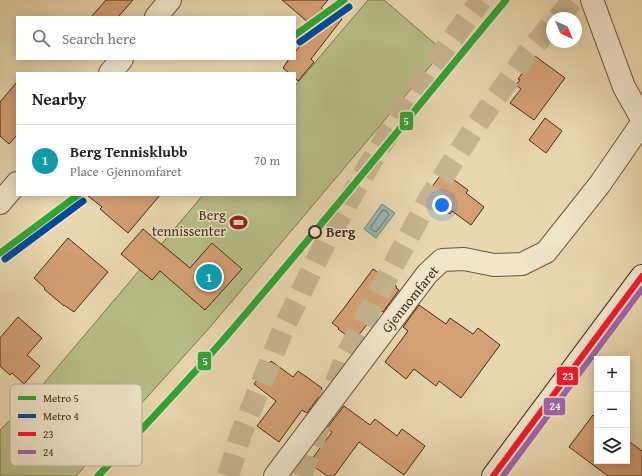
<!DOCTYPE html>
<meta charset="utf-8">
<style>
body{margin:0;font-family:"Gentium Book Plus",serif;background:#f2f2f2;color:#202124}
.controls{position:absolute;right:12px;bottom:12px;display:grid;overflow:hidden;border-radius:0px;box-shadow:0 2px 10px #0003}
.controls button{width:36px;height:36px;display:grid;place-items:center;padding:0;border:0;border-bottom:1px solid #e0e0e0;background:#fff;color:#202124;font:20px sans-serif}
.compass{position:absolute;left:546px;top:12px;width:36px;height:36px;border-radius:50%;background:#fff;box-shadow:0 2px 10px #0003;rotate:136deg}
.you{position:absolute;left:442px;top:205px;width:14px;height:14px;margin:-10px;border:3px solid #fff;border-radius:50%;background:#1a73e8;box-shadow:0 0 0 6px #1a73e833}
.badge{display:grid;place-items:center;width:26px;height:26px;border-radius:50%;background:#8f2418;color:#fff;font-size:13px;font-weight:700}
.pin{position:absolute;translate:-50% -50%;border:2px solid #fff;box-shadow:0 1px 4px #0006}
.list{margin:0;padding:0;list-style:none}
h2{display:flex;justify-content:space-between;align-items:center;height:52px;margin:0;padding:0 16px;font-size:17px}
h2 small{font-size:13px;font-weight:400;color:#757577}
.list li{display:grid;grid-template-columns:26px 1fr auto;gap:12px;align-items:center;box-sizing:border-box;height:72px;padding:0 16px;border-top:1px solid #e0e0e0}
.list b{display:block;font-size:15px;white-space:nowrap}
.list p{margin:0;font-size:13px;white-space:nowrap;color:#757577}
.list em{font-size:13px;font-style:normal;color:#757577}
.icon{flex:none;width:22px;height:22px;fill:none;stroke:currentColor;stroke-width:2;stroke-linecap:round;stroke-linejoin:round}
.map{position:relative;flex:none;width:642px;height:476px;overflow:hidden}
.search{position:absolute;background:#fff;box-shadow:0 2px 10px #0003;left:16px;top:16px;width:280px;height:44px;display:flex;align-items:center;gap:10px;box-sizing:border-box;padding:0 14px;border-radius:0px;color:#757577;font-size:15px}
.panel{position:absolute;background:#fff;box-shadow:0 2px 10px #0003;left:16px;top:72px;width:280px;height:124px;border-radius:0px}
.map>svg:first-child{display:block}
</style>
<div class="map">
<svg width="642" height="476" viewBox="0 0 642 476">
<rect width="100%" height="100%" fill="#e9d7af"/>
<filter id="stains"><feTurbulence type="fractalNoise" baseFrequency=".005" numOctaves="4"/><feColorMatrix values="0 0 0 0 .2 0 0 0 0 .09 0 0 0 0 .02 0 0 0 .5 -.17"/></filter>
<radialGradient id="worn" r=".72"><stop offset=".6" stop-color="#630" stop-opacity="0"/><stop offset="1" stop-color="#630" stop-opacity=".3"/></radialGradient>
<path fill="#b8be89" stroke="#7c7450" d="M368,0H384L440,48L437,58L211,326L76,476H0V430L23,408L203,195H295V86Z"/>
<path fill="#9ab8b3" stroke="#768075" d="M382,204L395,213L376,238L364,229Z"/>
<g fill="none" stroke-linecap="round" stroke-linejoin="round">
<path stroke="#6e7266" stroke-width="1" d="M383,210H385L388,213L389,215L377,231L375,232L371,229V227Z"/>
</g>
<path fill="#d4a074" stroke="#412b18" d="M106,0H133L118,17H91Z
M282,0H328L321,8L327,13L330,9L342,19L311,59L314,62L298,81L295,78V73H289L283,68L289,59H295V52L315,28Z
M535,56L565,78L534,120L510,103L521,89L516,85L520,80L518,79Z
M17,82V135L9,144L0,136V102Z
M545,118L562,131L546,153L529,140Z
M443,172L468,190L466,193L484,207L471,225L452,211L450,214L425,196Z
M87,195H160L128,233L100,209L102,207Z
M143,229L190,268L212,243L242,269L205,310L160,271L152,280L121,254Z
M68,238L108,272L74,312L64,305V306L44,289L45,288L34,278Z
M373,269L397,287L396,288L399,290L383,312L380,310L377,314L376,313L354,341L338,329L339,328L332,323L344,308Z
M419,305L446,324L450,318L473,334L478,328L500,345L461,398L439,381L436,386L414,369L406,379L385,362L408,331L403,327Z
M18,317L42,338L27,355L40,366L24,384L12,373L10,375L0,366V338Z
M271,361L293,377L298,371L322,388L321,389L323,391L307,413L302,410L279,442L257,426L276,401L254,384Z
M344,406L370,425L375,419L397,436L402,429L425,446L404,475L359,442L334,476H327L309,463L332,432L327,428Z
M593,415L597,418V461H627V440L642,451V476H608L569,447Z"/>
<g fill="none" stroke-linecap="round" stroke-linejoin="round">
<path stroke="#c7b591" stroke-width="22" stroke-dasharray="22 11" stroke-linecap="butt" d="M558,18L573,0
M228,476L241,434L285,325L326,241L369,165L416,89L481,0
M301,476L314,440L346,356L386,279L429,199L475,127L527,54L552,24"/>
<defs>
<path id="street" d="M592,0L624,87L642,119
M156,17L170,0
M110,73L122,59
M0,203L17,183
M275,476L427,274L442,260L464,259L494,265L522,264L546,252L600,184L642,123"/>
<path id="secondary" d="M493,476L642,276"/>
</defs>
<use href="#street" stroke="#6b563e" stroke-width="24"/>
<use href="#secondary" stroke="#412b18" stroke-width="24"/>
<use href="#street" stroke="#f1e5cb" stroke-width="22"/>
<use href="#secondary" stroke="#f1e5cb" stroke-width="22"/>
<defs>
<path id="bus-1" d="M493,476L642,276"/>
<path id="bus-2" d="M503,476L642,289"/>
</defs>
<use href="#bus-1" stroke="#f1e5cb" stroke-width="9"/>
<use href="#bus-2" stroke="#f1e5cb" stroke-width="9"/>
<use href="#bus-1" stroke="#ed1b2f" stroke-width="6"/>
<use href="#bus-2" stroke="#a066aa" stroke-width="6"/>
<defs>
<path id="metro-1" d="M295,35L344,0
M0,253L78,195
M98,476C140,431 183,386 224,339C320,228 412,113 506,0"/>
<path id="metro-2" d="M300,42L349,7
M5,259L83,201"/>
</defs>
<use href="#metro-1" stroke="#f1e5cb" stroke-width="10"/>
<use href="#metro-2" stroke="#f1e5cb" stroke-width="10"/>
<use href="#metro-1" stroke="#33a434" stroke-width="7"/>
<use href="#metro-2" stroke="#004a98" stroke-width="7"/>
</g>
<defs>
<symbol id="stadium-bare" viewBox="-9 -9 18 18"><path d="M0-5a6.5 5 0 1 0 0 10a6.5 5 0 1 0 0-10ZM-3.5-1.8h7v3.6h-7Z" fill="#8f2418" stroke="#f1e5cb" stroke-width="2.5" paint-order="stroke"/></symbol>
</defs>
<g fill-rule="evenodd">
<use href="#stadium-bare" x="226" y="210" width="25" height="25"/>
</g>
<circle fill="#f1e5cb" stroke="#412b18" stroke-width="2" cx="315" cy="232" r="6"/>
<g text-anchor="middle" dominant-baseline="central" stroke-width="3" stroke-linejoin="round" paint-order="stroke">
<g font-size="14" fill="#412b18" stroke="#f1e5cb" text-anchor="end">
<text x="226" y="215">Berg<tspan x="226" dy="16">tennissenter</tspan></text>
</g>
<g font-size="14" font-weight="bold" fill="#412b18" stroke="#f1e5cb" text-anchor="start">
<text x="326" y="232">Berg</text>
</g>
<g font-size="14" fill="#412b18" stroke="#f1e5cb">
<text transform="translate(410 299) rotate(-51)">Gjennomfaret</text>
</g>
</g>
<rect x="10" y="384" width="132" height="82" rx="6" fill="#f1e5cb" stroke="#bcad95" stroke-width="1"/>
<rect x="18" y="396" width="18" height="4" fill="#33a434"/>
<rect x="18" y="414" width="18" height="4" fill="#004a98"/>
<rect x="18" y="432" width="18" height="4" fill="#ed1b2f"/>
<rect x="18" y="450" width="18" height="4" fill="#a066aa"/>
<g font-size="11" fill="#412b18">
<text x="43" y="402">Metro 5</text>
<text x="43" y="420">Metro 4</text>
<text x="43" y="438">23</text>
<text x="43" y="456">24</text>
</g>
<g stroke="#f1e5cb" stroke-width="1.5">
<rect x="399" y="111" width="15" height="20" rx="4" fill="#33a434"/>
<rect x="197" y="351" width="15" height="20" rx="4" fill="#33a434"/>
<rect x="556" y="366" width="23" height="20" rx="4" fill="#ed1b2f"/>
<rect x="543" y="397" width="23" height="19" rx="4" fill="#a066aa"/>
</g>
<g font-size="11" text-anchor="middle" font-weight="bold" fill="#fff">
<text x="406" y="125">5</text>
<text x="205" y="365">5</text>
<text x="568" y="380">23</text>
<text x="555" y="410">24</text>
</g>
<rect width="100%" height="100%" filter="url(#stains)"/>
<rect width="100%" height="100%" fill="url(#worn)"/>
</svg>
<div class="controls">
<button>+</button>
<button>−</button>
<button><svg class="icon" aria-label="layers" viewBox="0 0 24 24"><path d="M12 4l9 5-9 5-9-5zM3 14l9 5 9-5"/></svg></button>
</div>
<svg class="compass" viewBox="-18 -18 36 36"><path d="M0-13l5 13h-10z" fill="#e53935"/><path d="M0 13l5-13h-10z" fill="#757577"/></svg>
<div class="you"></div>
<div class="pin badge" style="left:209px;top:277px;background:#0f9aa8">1</div>
<div class="search"><svg class="icon" aria-label="search" viewBox="0 0 24 24"><circle cx="10" cy="10" r="6"/><path d="M15 15l6 6"/></svg>Search here</div>
<section class="panel">
<h2>Nearby<small></small></h2>
<ul class="list">
<li><span class="badge" style="background:#0f9aa8">1</span><div><b>Berg Tennisklubb</b><p>Place · Gjennomfaret</p></div><em>70 m</em></li>
</ul>
</section>
</div>
